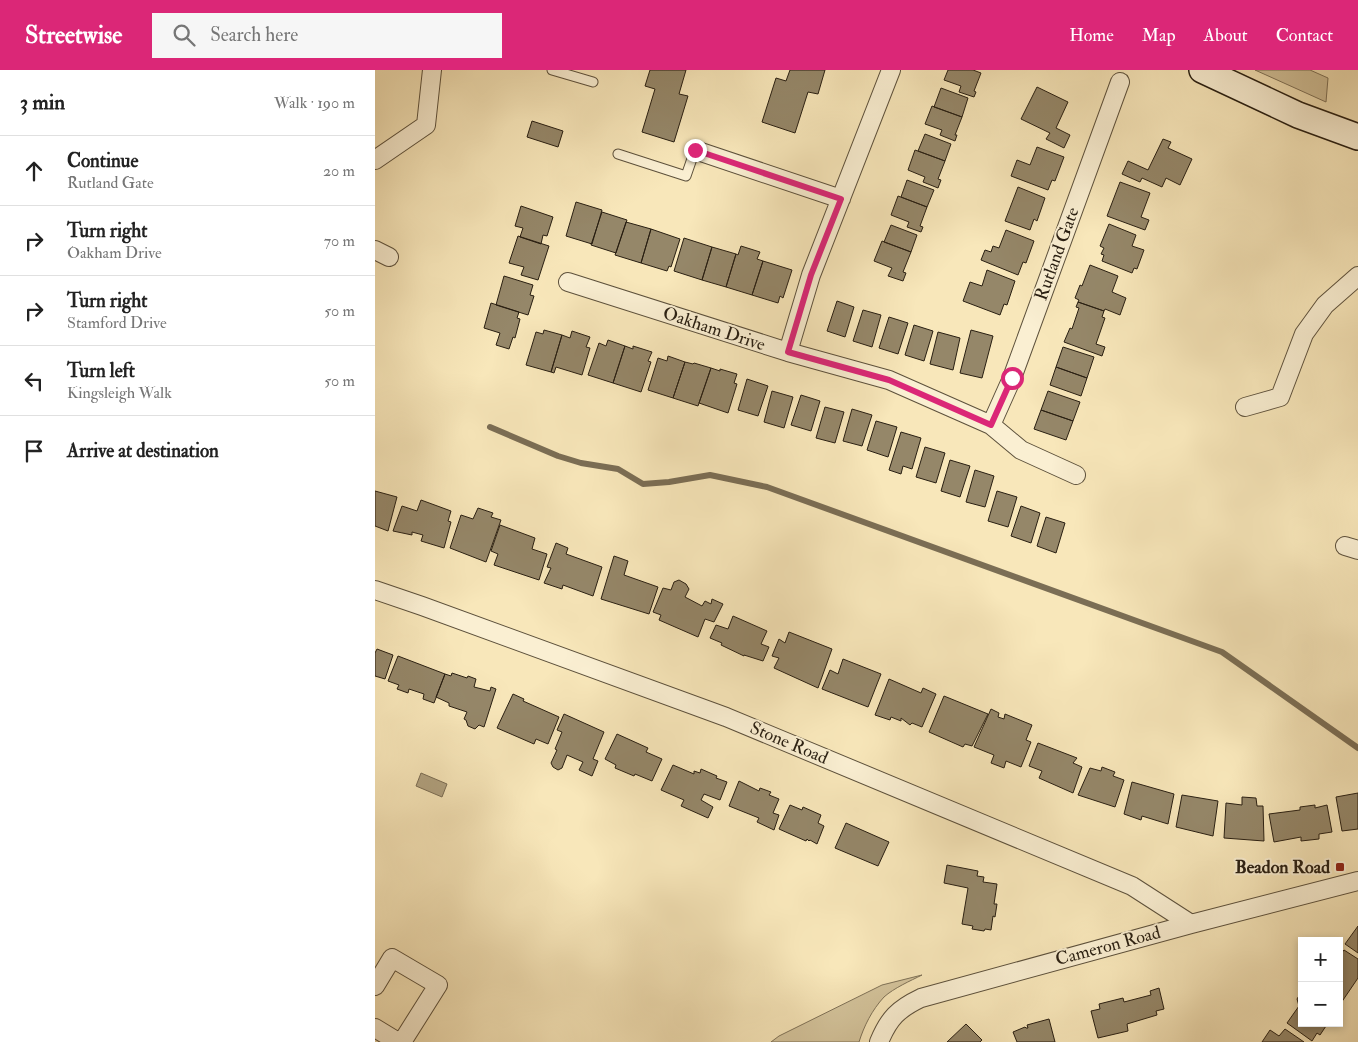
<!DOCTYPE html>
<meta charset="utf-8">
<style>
body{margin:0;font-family:"IM FELL Double Pica",serif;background:#f6f6f6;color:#222}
.controls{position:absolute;right:15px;bottom:15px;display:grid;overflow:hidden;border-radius:0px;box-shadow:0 2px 8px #0003}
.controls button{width:45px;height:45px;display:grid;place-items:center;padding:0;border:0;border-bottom:1px solid #e0e0e0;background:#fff;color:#222;font:25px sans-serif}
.stop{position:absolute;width:15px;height:15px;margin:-11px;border:4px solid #db2777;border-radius:50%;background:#fff}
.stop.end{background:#db2777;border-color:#fff;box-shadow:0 1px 5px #0008}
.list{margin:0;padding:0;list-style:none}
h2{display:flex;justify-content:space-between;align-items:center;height:65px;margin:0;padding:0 20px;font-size:21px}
h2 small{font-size:16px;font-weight:400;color:#767676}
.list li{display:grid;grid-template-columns:32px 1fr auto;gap:15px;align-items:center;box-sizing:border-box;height:70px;padding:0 20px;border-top:1px solid #e0e0e0}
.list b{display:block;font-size:19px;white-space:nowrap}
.list p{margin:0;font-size:16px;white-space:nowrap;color:#767676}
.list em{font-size:16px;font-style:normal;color:#767676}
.icon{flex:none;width:28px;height:28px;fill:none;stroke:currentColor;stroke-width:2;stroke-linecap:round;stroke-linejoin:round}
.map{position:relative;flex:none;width:983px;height:972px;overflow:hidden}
header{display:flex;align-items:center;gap:30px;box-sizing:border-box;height:70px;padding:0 25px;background:#db2777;color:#fff}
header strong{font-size:24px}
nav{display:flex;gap:28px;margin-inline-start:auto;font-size:18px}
.search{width:350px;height:45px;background:#f6f6f6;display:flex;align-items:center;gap:12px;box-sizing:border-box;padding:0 18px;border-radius:0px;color:#767676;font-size:19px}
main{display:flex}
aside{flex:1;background:#fff}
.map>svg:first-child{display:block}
</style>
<header>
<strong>Streetwise</strong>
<div class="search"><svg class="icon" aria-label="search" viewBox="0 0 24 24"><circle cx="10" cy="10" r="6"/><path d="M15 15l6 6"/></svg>Search here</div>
<nav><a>Home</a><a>Map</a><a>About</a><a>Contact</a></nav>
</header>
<main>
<aside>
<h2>3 min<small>Walk · 190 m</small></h2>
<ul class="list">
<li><svg class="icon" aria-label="ahead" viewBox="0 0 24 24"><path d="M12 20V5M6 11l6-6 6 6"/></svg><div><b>Continue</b><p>Rutland Gate</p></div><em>20 m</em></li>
<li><svg class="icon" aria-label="right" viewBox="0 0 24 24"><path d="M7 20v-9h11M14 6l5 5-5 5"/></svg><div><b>Turn right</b><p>Oakham Drive</p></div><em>70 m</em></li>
<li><svg class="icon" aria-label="right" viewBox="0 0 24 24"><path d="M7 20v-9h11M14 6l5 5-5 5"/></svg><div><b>Turn right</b><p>Stamford Drive</p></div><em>50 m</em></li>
<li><svg class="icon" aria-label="left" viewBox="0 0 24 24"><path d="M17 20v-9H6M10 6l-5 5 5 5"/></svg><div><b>Turn left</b><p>Kingsleigh Walk</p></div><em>50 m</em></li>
<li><svg class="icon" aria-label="arrive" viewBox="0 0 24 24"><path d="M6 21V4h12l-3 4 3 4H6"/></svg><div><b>Arrive at destination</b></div></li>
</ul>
</aside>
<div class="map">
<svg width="983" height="972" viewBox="0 0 983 972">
<rect width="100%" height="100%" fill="#f8e7ba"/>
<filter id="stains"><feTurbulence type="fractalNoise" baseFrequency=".004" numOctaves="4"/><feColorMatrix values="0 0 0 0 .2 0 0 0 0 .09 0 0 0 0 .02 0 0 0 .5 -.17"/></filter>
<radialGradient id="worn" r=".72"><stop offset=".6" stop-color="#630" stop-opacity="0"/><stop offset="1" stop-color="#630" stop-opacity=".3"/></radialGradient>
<path fill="#d5c59d" stroke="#7f7258" d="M880,0H935L953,8L951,32Z
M547,905C535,911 519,918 509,927C497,940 489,956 484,972H396L404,966L507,915Z"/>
<path fill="#b2a381" stroke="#7b6e55" d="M46,703L72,714L67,727L41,716Z"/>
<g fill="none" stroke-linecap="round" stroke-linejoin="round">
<path stroke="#7b6e55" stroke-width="6" d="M115,357L183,386L206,393L243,399L268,414L294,412L335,405L392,417L847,582L983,678"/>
</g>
<path fill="#958769" stroke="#291f12" d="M275,0H311L304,24L313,26L299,72L267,62L280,19L270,16Z
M415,0H450L443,24L433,22L420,63L387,52L401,8L411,11Z
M573,0H598L606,3L599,21L601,22L599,27L584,22L586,16L569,10Z
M662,17L693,32L681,58L695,65L689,78L671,69L675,63L646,49Z
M566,18L593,28L587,47L559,37Z
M557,36L587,47L580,65H582L580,71L565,65L567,60L550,54Z
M157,51L188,61L183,77L152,67Z
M550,64L576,74L570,91L543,81Z
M788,69L796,72L793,78L817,89L805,115L791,108L787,117L767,108L765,112L747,104L753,91L773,100Z
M662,77L689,87L680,111L677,110L673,120L636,106L642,90L655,95Z
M540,80L570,91L563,109L566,110L563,118L548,112L550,107L533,100Z
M532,110L559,120L552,137L526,127Z
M745,112L775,123L766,147L774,150L770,160L732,146Z
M643,117L670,128L662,151L659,149L655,160L630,151Z
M523,126L552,137L545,156L548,157L546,162L532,157L534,152L516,145Z
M201,132L227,140L217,174L191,166Z
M146,136L178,147L172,166L168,165L166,174L145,167L148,158L140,156Z
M227,142L252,150L241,183L216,175Z
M251,152L276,159L266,193L240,185Z
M734,154L761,165L757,176L769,180L762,199L759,198L757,203L727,191L729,185L726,184L729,178L725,176Z
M516,155L542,165L536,182L509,172Z
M276,159L305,169L296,197L294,196L292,201L266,193Z
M631,160L659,171L651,193L648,192L643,205L606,190L610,180L616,182L618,176L624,178Z
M143,166L174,176L163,210L146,205L149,197L134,193Z
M309,168L337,177L327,210L299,201Z
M507,171L536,182L528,202L531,203L528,211L513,206L517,198L499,191Z
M366,176L385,182L382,189L388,191L377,225L351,217L361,184L363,185Z
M337,177L361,184L351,217L327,210Z
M388,191L417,200L408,228L405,226L403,233L377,225Z
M715,195L743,206L737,222L751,228L745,245L730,239L729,241L703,232L704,230L700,228L705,215L707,216Z
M612,200L640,211L632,235L629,234L625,245L588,231L595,212L607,216Z
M129,206L158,215L155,225L159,226L153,245L121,235Z
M462,231L479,237L470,267L452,261Z
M703,232L729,241L727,247L730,248L721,274L730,277L727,286L689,272L695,258L697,259L704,238L701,237Z
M116,233L144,242L142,248L145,249L140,268L138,267L134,279L121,275L125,263L109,258Z
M488,240L506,245L497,277L478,271Z
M514,247L533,253L523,284L504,278Z
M539,255L558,261L549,291L530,285Z
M169,260L187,265L176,302L151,295L161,262L168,264Z
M596,260L618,266L607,308L585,303Z
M197,261L215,267L211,277L215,278L207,305L181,297L179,303L176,302L187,265L195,268Z
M563,262L585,268L578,300L555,294Z
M233,270L250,276L238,313L213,305L224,273L231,276Z
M250,276L258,279V276L277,282L273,291L276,292L266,322L238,313Z
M688,277L719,287L712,308L681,297Z
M293,286L310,292L298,328L273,320L283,288L292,291Z
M310,292L318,294L319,293L336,298L323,336L298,328Z
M681,297L712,308L706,326L675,315Z
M336,298L345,301V299L362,304L359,313L362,314L353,343L324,333Z
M372,309L393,316L383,346L363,340Z
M397,321L418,327L409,358L389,352Z
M673,321L705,332L698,351L666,340Z
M426,325L445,331L436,361L416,355Z
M450,337L469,342L460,373L441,368Z
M477,339L497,345L487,376L468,371Z
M666,340L698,351L691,370L659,359Z
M501,351L522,357L513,387L492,380Z
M526,362L546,368L537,399L528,396L526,404L514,400Z
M550,377L570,383L561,413L541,407Z
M575,390L595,396L585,427L566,421Z
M600,400L619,406L610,437L591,432Z
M0,421L22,427L13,461L0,456Z
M622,421L642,427L633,457L613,451Z
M46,430L76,441L73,451L76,452L69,478L46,471L48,465L37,462V465L18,461L27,436L42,441Z
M646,436L665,443L656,473L636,466Z
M103,438L118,443L116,447L126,450L111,492L75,478L86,445L98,449Z
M671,447L690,453L681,483L662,476Z
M125,455L160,468L157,479L172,484L164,510L119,495L123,484L116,481Z
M181,473L193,478L191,484L227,497L218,526L188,515L187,519L169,513L176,498L172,497Z
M239,486L253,491L249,505L283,517L274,544L226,529Z
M304,510L311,514L314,519L310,527L327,536L330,531L336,534L337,529L348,534L339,552L330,549L323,567L284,550L286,545L278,542L288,518L296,520L299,512Z
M358,546L392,561L386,574L394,577L388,591L369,585V586L346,575L347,573L335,568L341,555L353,559Z
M414,562L457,579L443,618L399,598L404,588L397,586L404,569L410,573Z
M2,579L18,585L10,609L0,606V583Z
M23,586L70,604L59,633L48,629L49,624L34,619L33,623L22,619L24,615L13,611Z
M468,589L506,604L493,637L447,619L455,600L463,604Z
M77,603L92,608L93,606L101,609L99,617L115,621L116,617L121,619L109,657L104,655L100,659L93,656L91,650L89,649L92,642L74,636V633L61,627L70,604L76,606Z
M514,609L546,623L548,618L561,624L547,657L537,653L535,655L526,648V651L516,647L515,650L500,645Z
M138,624L149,629L148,631L184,647L173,674L161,669L159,674L122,658Z
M569,626L613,644L597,676L590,674L588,677L554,662Z
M616,639L624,643L623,647L629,649L630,644L657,655L651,670L656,672L646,697L631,691L629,698L616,693L619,685L599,677Z
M189,644L229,662L218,689L223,691L217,706L204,700L208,692L192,685L187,698L183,700L178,697L176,693L182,680L180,679L187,662L182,660Z
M242,664L273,678L271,682L287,689L277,711L260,704L259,706L240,698L241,695L230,689Z
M663,673L702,688L698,693L707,697L698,723L664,708L667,701L654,696Z
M298,695L319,704V701L325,703L326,699L342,706L341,708L352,712L345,730L329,724L326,730L338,737L333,748L306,736L309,730L286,720Z
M727,697L740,702L738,706L749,710L740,737L703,725L715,698L726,701Z
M364,711L384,721L385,718L396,722L394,725L404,729L398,743L404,745L399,760L382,752L384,748L354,736Z
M757,712L799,724L793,754L767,746L766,750L749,744Z
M983,723V759L967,761L961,727Z
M807,725L843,731L838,766L801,757Z
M867,727L881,728L882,736H888L889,771L849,768L851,733L867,735Z
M415,735L427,740L428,737L446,745L443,753L449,756L442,774L435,770L434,771L432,769L431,771L404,759Z
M940,735V738L952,735L957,762L944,764V769L926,771V767L899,772L894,744L925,740V737Z
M471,753L514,772L503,796L460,778Z
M572,795L603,801L602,806L609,807L608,812L622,814L619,834H622L620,847L618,846L616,860L610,859L609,861L597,859L598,856L587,854L593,818L569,813Z
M983,856V883L970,874Z
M969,880L983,889V908L966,933L964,932V886Z
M784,918L789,939L781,941L782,945L752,954L753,961L723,968L716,941L725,939L724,934L748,928L749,932L776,925L775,921Z
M925,924H927V953H953L945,965L942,963L937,971L912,953L924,936L922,929Z
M674,949L680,972H642L638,962L650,957L651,958H653L652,955Z
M591,954L607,970L605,972H572Z
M910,959L929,972H887L895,960L904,966Z"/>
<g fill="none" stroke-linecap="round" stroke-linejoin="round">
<defs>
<path id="service" d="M177,0L218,12
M243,84L311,106L320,80"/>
<path id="minor" d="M320,80L466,129
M0,90L51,55L57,0
M0,180L14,187
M193,212L413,282L514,310L616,355L646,380L701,405
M413,282L436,205L516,0
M870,337L905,327L929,264L950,235L983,206
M616,355L637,308L745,12
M970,476L983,480
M0,520L47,536L351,647L757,816L816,854
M0,916L17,888L63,915L27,972
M0,958L23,972
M504,972C514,948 523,939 546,928L816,854L983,811"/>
<path id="secondary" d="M827,0L923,45L983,67"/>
</defs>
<use href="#service" stroke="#5d513c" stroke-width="11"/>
<use href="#minor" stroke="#5d513c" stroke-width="20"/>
<use href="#secondary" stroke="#291f12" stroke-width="28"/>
<use href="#service" stroke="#faefd2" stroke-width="9"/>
<use href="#minor" stroke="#faefd2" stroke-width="18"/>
<use href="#secondary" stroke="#faefd2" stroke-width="25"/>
</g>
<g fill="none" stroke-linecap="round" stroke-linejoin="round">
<path stroke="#db2777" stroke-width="6" d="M320,80L466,129L436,205L413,282L514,310L616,355L637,308"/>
</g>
<rect fill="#8f2418" stroke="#faefd2" stroke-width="2" x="960" y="792" width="10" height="10" rx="2.5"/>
<g text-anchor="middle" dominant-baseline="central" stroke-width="4" stroke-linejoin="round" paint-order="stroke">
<g font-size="18" fill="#291f12" stroke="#faefd2">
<text transform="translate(682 184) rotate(-70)">Rutland Gate</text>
<text transform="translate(339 259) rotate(18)">Oakham Drive</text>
<text transform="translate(414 673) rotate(23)">Stone Road</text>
<text transform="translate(733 876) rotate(-15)">Cameron Road</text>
</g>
<g font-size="18" font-weight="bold" fill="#291f12" stroke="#faefd2" text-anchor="end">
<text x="955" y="797">Beadon Road</text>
</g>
</g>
<rect width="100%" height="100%" filter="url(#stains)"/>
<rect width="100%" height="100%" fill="url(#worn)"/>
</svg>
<div class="controls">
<button>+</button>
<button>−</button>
</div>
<div class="stop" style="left:637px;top:308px"></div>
<div class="stop end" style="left:320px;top:80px"></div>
</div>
</main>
